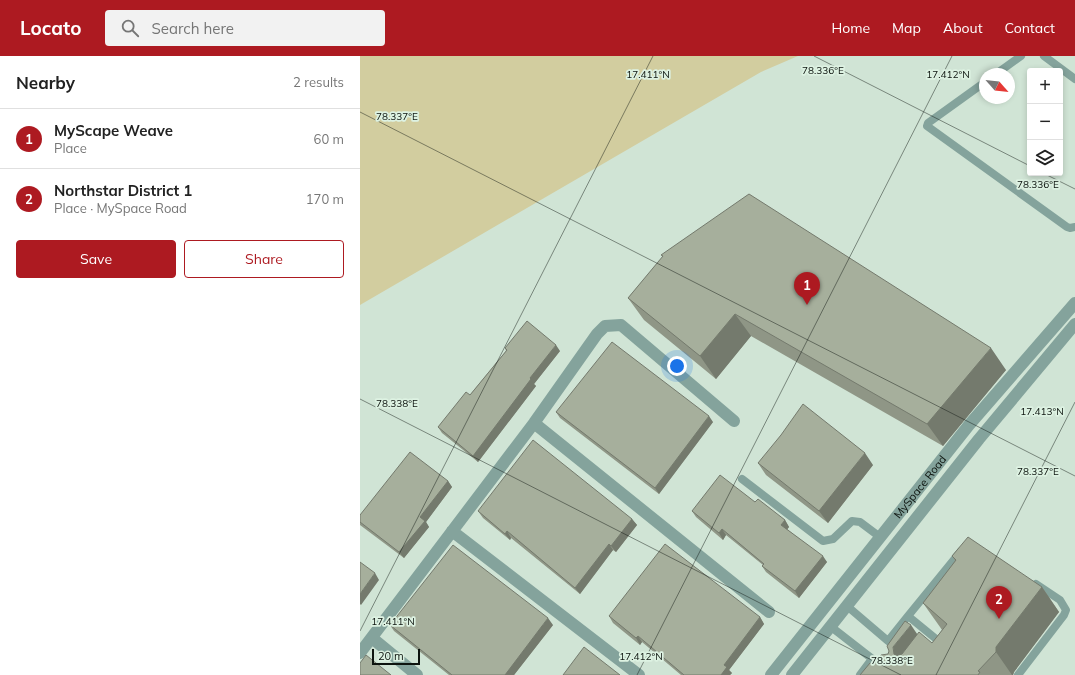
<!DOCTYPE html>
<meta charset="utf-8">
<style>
body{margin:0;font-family:Mulish,sans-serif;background:#f2f2f2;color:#222}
.controls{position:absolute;right:12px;top:12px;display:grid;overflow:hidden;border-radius:4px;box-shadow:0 2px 6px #0003}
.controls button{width:36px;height:36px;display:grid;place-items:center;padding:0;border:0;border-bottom:1px solid #e0e0e0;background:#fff;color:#222;font:20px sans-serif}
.compass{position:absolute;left:619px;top:12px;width:36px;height:36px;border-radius:50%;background:#fff;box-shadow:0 2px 6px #0003;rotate:117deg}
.scale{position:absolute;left:12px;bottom:10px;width:48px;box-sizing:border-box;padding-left:4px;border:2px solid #0d140f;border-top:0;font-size:11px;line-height:14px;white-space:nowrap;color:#0d140f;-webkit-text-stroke:3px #ddf2e2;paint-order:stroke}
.you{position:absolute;left:317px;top:310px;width:14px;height:14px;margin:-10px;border:3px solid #fff;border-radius:50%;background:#1a73e8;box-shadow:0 0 0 6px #1a73e833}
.badge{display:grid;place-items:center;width:26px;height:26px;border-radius:50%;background:#ad1a21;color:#fff;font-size:13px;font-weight:700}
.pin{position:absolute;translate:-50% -33px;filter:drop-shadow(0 1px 2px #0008)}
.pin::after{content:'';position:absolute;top:21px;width:14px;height:12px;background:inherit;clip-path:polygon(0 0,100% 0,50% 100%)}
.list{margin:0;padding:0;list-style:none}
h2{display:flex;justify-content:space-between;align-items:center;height:52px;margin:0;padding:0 16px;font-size:17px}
h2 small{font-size:13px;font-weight:400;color:#767676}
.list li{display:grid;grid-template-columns:26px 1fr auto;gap:12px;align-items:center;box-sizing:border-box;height:60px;padding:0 16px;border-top:1px solid #e0e0e0}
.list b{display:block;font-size:15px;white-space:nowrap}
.list p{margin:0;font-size:13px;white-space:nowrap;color:#767676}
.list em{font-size:13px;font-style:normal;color:#767676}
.actions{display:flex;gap:8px;padding:12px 16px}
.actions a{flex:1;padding:9px 0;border:1px solid #ad1a21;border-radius:4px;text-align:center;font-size:14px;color:#ad1a21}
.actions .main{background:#ad1a21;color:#fff}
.icon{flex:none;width:22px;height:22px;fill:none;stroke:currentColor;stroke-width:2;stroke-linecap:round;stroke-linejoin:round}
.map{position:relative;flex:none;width:715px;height:619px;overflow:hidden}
header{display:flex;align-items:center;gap:24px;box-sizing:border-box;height:56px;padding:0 20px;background:#ad1a21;color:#fff}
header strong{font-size:19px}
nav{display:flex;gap:22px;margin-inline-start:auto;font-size:14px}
.search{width:280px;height:36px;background:#f2f2f2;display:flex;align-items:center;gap:10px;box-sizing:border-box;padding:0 14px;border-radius:4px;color:#767676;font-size:15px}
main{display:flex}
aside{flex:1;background:#fff}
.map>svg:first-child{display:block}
</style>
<header>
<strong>Locato</strong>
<div class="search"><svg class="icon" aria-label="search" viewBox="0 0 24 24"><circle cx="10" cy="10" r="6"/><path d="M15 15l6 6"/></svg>Search here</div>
<nav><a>Home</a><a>Map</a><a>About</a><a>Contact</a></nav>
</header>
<main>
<aside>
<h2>Nearby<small>2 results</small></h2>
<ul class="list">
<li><span class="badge">1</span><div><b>MyScape Weave</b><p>Place</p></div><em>60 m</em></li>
<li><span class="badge">2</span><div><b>Northstar District 1</b><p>Place · MySpace Road</p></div><em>170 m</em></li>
</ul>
<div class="actions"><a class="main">Save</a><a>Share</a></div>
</aside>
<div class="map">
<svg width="715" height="619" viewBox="0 0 715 619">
<rect width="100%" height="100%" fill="#d0e4d5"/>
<path fill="#d2cd9f" d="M0,0H438L401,16L0,249Z"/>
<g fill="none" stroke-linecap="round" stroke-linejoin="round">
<path stroke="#84a39c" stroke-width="8" d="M684,0L715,23
M636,18L661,0
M625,26L568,67L567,70L707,171L710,172L715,171
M382,423L463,485L473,483L492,465L500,466L520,481
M487,550L528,585L548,560L581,587L580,589
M548,560L601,495
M470,570L515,605L528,608L541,619
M500,619L512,603
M658,619L704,559L706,554L700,544L676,528"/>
<path stroke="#84a39c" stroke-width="12" d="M174,367L409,556
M92,475L279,619
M12,582L57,619
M0,597L174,367L237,278L245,270L261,269L374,365"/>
<g stroke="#84a39c" stroke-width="12">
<path id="s1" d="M411,619L609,369L715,247"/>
<path d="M432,619L619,383L715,268"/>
</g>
</g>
<path fill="#8f9686" d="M301,199L646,314L583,390L391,280L356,323L284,264L268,242L303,201Z
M145,292L200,295L174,328L176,330L118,406L82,377L78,371L110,339L146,295Z
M196,356L353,366L299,438L200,362Z
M398,407L513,409L468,467L406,419Z
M88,425L92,431L66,466L69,471L44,502L0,469V459Z
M395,446L425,464L429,471L427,473L467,506L439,542L406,516L402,510L403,509L366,479L363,484L336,461L332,455Z
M118,455L272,463L277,469L256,496L253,494L220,538L151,482L150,484L123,462Z
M592,500L682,531L699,556L654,616L653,619H500L528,598L558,579L572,587L582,574L580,571L563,547L595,505Z
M249,560L400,561L404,568L369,614L372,617L370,619H321L282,586L280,589L253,567Z
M30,569H193L154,619H89L34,575Z"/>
<path fill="#747a6d" d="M375,258L391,280L356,323L340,300Z
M196,289L200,295L174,328L176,330L118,406L113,400L170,322Z
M631,292L646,314L583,390L567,368Z
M349,360L353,366L299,438L295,432Z
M505,397L513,409L468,467L459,455Z
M88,425L92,431L66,466L69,471L44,502L39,496L60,461Z
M272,463L277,469L256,496L251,490Z
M425,464L429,471L426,475L421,469Z
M362,473L366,479L363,484L359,477Z
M147,475L151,482L150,484L145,478Z
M249,488L253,494L220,538L215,532Z
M463,500L467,506L439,542L435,535Z
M15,517L19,524L1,549L0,548V538Z
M682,531L699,556L654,616L653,619H652L636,596V591Z
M400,561L404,568L369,614L372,617L370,619H361L364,609Z
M188,562L193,569L154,619H145Z
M551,569L568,594L551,616L534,598L533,591Z
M278,580L282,586L280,589L276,582Z"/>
<path fill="#a6af9c" stroke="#747a6d" d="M389,138L631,292L567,368L375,258L340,300L268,242L303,200L301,199Z
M167,265L196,289L170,322L171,323L113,400L78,371L106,336L110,339L147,294L145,292Z
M252,286L349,360L295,432L196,356Z
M443,348L505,397L459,455L398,407L421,379Z
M173,384L272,463L251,490L249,488L215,532L147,475L145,478L118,455Z
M50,396L88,425L60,461L65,465L39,496L0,466V459Z
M360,419L395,446L398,443L425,464L421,469L463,500L435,535L402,510L404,508L362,473L359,477L332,455Z
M608,481L682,531L636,591V596L618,615L620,616L618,619H500L510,607L513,609L521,599L528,598L529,595L527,590L545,565L551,569L533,591L534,598L537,600L542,598L559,576L572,587L587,568L563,547L596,504L592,500Z
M305,488L400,561L364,609L367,611L361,619H324L278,580L276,582L249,560Z
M93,489L188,562L145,619H92L30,569Z
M0,506L15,517L0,538Z
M224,591L260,619H203Z
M6,599L31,619H0V607Z"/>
<path fill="none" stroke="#0d140f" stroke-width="1" stroke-opacity="0.45" d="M454,0L670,110M0,56L715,420M683,117L715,133M0,343L541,619M0,575L293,0M277,619L592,0M576,619L715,346"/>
<g text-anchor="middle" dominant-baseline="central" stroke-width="3.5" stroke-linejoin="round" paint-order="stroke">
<g font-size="11" fill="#0d140f" stroke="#ddf2e2">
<text stroke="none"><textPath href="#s1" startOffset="240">MySpace Road</textPath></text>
</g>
</g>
<g font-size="10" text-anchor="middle" fill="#0d140f" stroke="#ddf2e2" stroke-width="3.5" stroke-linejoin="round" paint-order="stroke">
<text x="463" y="18">78.336°E</text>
<text x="288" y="22">17.411°N</text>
<text x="588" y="22">17.412°N</text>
<text x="37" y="64">78.337°E</text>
<text x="678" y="132">78.336°E</text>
<text x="37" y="351">78.338°E</text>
<text x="682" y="359">17.413°N</text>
<text x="678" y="419">78.337°E</text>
<text x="33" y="569">17.411°N</text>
<text x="281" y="604">17.412°N</text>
<text x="532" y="608">78.338°E</text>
</g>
</svg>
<div class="controls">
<button>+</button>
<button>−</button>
<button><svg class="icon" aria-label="layers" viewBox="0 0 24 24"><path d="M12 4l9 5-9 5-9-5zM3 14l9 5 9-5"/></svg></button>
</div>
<svg class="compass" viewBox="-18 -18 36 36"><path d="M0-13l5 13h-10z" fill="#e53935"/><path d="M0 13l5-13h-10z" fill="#767676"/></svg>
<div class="scale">20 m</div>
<div class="you"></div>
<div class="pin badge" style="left:447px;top:249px">1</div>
<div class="pin badge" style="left:639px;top:563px">2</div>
</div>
</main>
